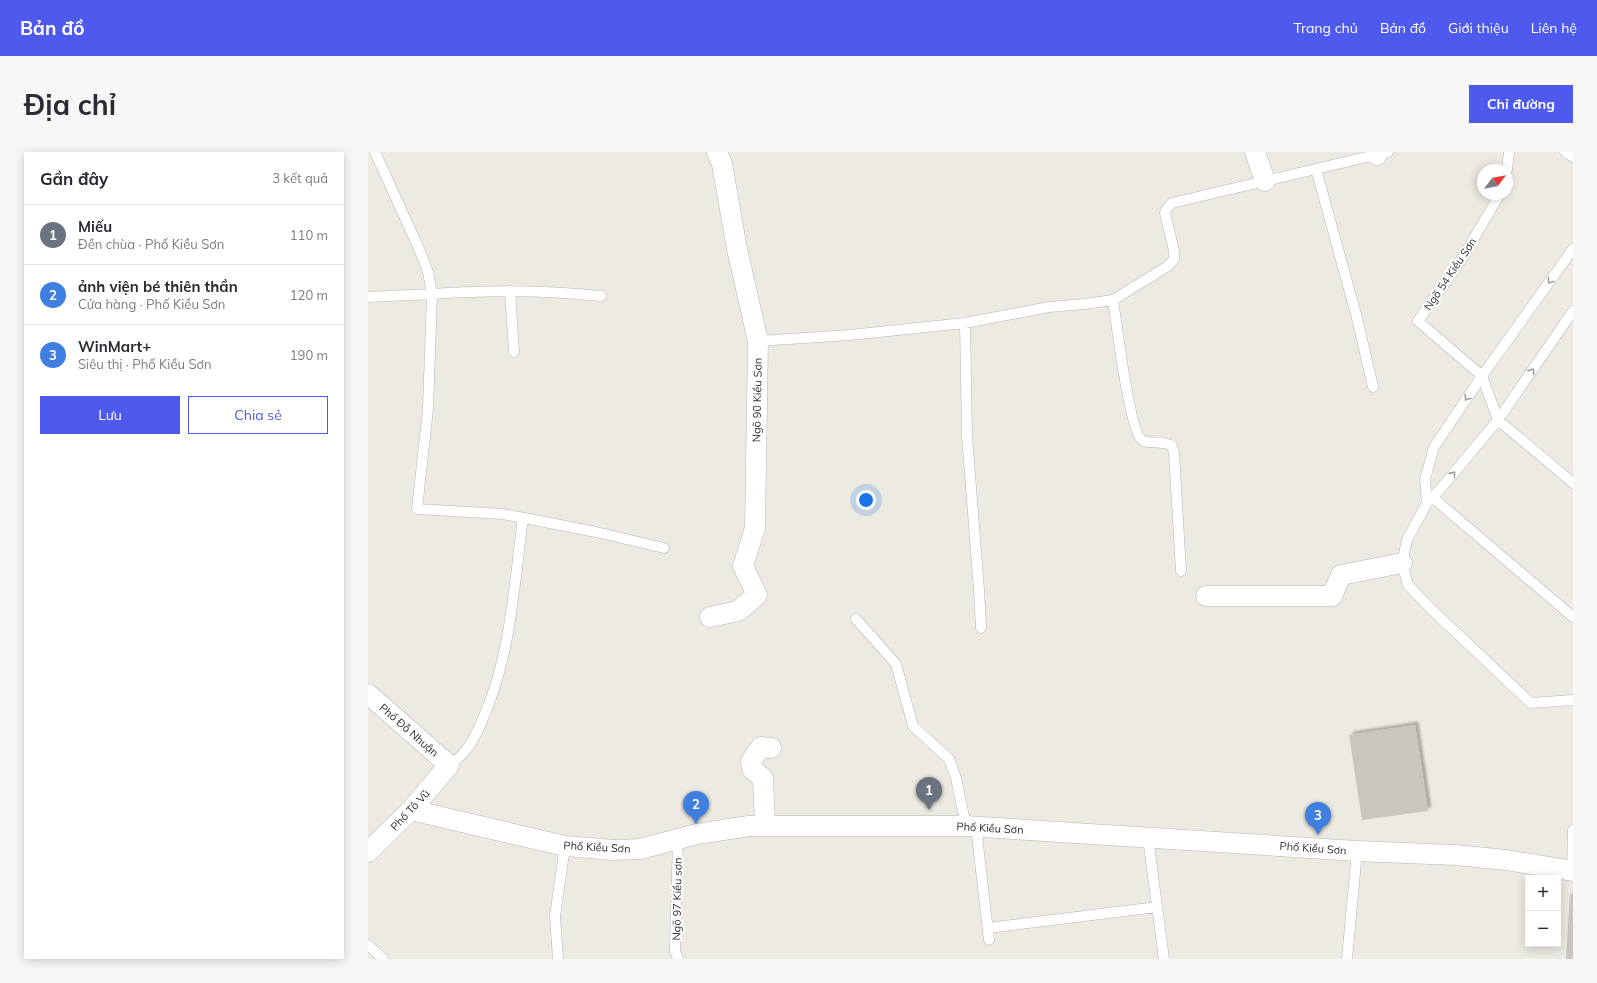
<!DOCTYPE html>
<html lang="vi">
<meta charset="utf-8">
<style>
body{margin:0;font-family:Mulish,sans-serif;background:#f7f7f7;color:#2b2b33}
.controls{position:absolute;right:12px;bottom:12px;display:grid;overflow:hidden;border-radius:0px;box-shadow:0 2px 10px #0003}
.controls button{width:36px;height:36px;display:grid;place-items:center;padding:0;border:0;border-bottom:1px solid #e1e1e2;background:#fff;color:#2b2b33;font:20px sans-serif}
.compass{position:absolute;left:1109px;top:12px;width:36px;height:36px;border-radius:50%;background:#fff;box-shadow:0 2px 10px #0003;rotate:59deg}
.you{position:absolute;left:498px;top:348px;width:14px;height:14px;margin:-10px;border:3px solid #fff;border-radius:50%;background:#1a73e8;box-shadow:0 0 0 6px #1a73e833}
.badge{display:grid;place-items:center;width:26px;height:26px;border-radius:50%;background:#4e59ed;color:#fff;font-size:13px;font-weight:700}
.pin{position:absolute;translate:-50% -33px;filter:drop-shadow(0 1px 2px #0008)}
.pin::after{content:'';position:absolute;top:21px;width:14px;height:12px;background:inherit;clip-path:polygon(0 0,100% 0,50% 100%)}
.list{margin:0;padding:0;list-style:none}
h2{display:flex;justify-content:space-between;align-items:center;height:52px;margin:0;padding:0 16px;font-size:17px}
h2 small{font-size:13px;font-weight:400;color:#7c7c81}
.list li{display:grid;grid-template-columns:26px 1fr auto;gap:12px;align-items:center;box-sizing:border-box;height:60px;padding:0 16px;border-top:1px solid #e1e1e2}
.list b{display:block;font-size:15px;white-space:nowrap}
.list p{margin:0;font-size:13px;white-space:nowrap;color:#7c7c81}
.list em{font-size:13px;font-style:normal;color:#7c7c81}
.actions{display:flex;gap:8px;padding:12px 16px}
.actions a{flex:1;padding:9px 0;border:1px solid #4e59ed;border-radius:0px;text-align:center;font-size:14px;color:#4e59ed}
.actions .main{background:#4e59ed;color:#fff}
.map{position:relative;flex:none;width:1205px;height:807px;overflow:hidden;border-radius:0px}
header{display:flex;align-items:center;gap:24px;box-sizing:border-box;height:56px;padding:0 20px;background:#4e59ed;color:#fff}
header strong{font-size:19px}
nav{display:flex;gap:22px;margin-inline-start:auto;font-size:14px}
.intro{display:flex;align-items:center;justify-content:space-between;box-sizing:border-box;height:96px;padding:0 24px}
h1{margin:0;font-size:28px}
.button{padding:10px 18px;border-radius:0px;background:#4e59ed;color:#fff;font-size:14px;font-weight:700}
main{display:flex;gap:24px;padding:0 24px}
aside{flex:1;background:#fff;border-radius:0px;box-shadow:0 2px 10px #0003}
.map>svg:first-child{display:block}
</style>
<header>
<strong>Bản đồ</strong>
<nav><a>Trang chủ</a><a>Bản đồ</a><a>Giới thiệu</a><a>Liên hệ</a></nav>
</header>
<div class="intro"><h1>Địa chỉ</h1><a class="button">Chỉ đường</a></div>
<main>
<aside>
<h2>Gần đây<small>3 kết quả</small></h2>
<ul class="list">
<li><span class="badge" style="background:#6b7280">1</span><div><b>Miếu</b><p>Đền chùa · Phố Kiều Sơn</p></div><em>110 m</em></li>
<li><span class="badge" style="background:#3f7fe0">2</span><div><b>ảnh viện bé thiên thần</b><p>Cửa hàng · Phố Kiều Sơn</p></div><em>120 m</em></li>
<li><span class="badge" style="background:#3f7fe0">3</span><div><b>WinMart+</b><p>Siêu thị · Phố Kiều Sơn</p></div><em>190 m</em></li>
</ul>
<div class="actions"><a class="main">Lưu</a><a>Chia sẻ</a></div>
</aside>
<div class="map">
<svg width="1205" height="807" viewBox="0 0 1205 807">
<defs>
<filter id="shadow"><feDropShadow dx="3.5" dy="-3.5" stdDeviation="1" flood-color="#0004"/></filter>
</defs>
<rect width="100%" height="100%" fill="#edeae1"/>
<path fill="#c9c6c0" filter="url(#shadow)" d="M1047,573L1060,659L994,668L981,583Z
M1202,742H1205V807H1198Z"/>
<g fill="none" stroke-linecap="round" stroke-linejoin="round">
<defs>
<path id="lane" d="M1197,0L1205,5
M948,17L989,166L1005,235
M1139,18L1141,0
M1132,42L1093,108L1050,169L1114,224L1130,268L1205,331
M142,139L146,200
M233,144C177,138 120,138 64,142L60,257L49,357L135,362L228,380L296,396
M0,145L64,142L60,120L52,99L7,0
M745,148L800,114L806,107V99L797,61L799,56L804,51L1020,0
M1205,159L1130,268L1075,334L1059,351L1039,388L1034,411L1040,433L1063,457L1163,551L1205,548
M597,171L599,284L611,438L613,476
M390,189L482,183L597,171L681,155L717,152L745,148C748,168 762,281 774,288C782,293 795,288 804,294L806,301L813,419
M1064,345L1205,465
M1059,351L1057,327L1066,295L1114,224L1205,97
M488,467L528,512L545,574L581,607L588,626L598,674
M81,613C87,609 93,604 97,599C106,589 111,576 116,564C143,502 146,433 155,366
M608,675L621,788
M780,686L796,807
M310,687L307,799L310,807
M1204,719L1205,678
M620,776L789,755
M0,793L15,807
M190,807L187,764L197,694
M979,807L989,699"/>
<path id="street" d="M887,0L897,29
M1008,0L1009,3
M838,444H964L973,423L1034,411
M342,465L370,459L389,443L375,414L387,376L390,189L369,97L354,12L349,0
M0,542L81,613L43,658L0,700
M43,658L197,694L246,698L272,697L329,682L381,674H598L989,699L1087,703L1138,708L1205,719
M397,673L395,626L384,617L383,609L393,595L403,596"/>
</defs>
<use href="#lane" stroke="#b4b5bf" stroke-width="11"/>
<use href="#street" stroke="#b4b5bf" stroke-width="21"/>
<use href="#lane" stroke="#fff" stroke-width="10"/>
<use href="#street" stroke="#fff" stroke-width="20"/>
</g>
<defs><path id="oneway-chevron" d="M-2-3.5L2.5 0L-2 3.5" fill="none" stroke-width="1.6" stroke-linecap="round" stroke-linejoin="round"/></defs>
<g stroke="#a0a0a0">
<use href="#oneway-chevron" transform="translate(1182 129) rotate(126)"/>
<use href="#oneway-chevron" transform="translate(1164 219) rotate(-55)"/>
<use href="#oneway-chevron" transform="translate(1099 246) rotate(124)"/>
<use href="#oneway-chevron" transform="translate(1085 322) rotate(-51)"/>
</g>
<g text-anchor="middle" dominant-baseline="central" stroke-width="4" stroke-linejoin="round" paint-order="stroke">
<g font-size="11" fill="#2d2d2d" stroke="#fff">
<text transform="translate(1082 122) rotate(-56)">Ngõ 54 Kiều Sơn</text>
<text transform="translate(389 248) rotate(-89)">Ngõ 90 Kiều Sơn</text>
<text transform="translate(41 578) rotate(41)">Phố Đỗ Nhuận</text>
<text transform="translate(42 658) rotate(-47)">Phố Tô Vũ</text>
<text transform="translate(622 676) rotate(3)">Phố Kiều Sơn</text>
<text transform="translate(229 695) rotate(3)">Phố Kiều Sơn</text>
<text transform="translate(945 696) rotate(4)">Phố Kiều Sơn</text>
<text transform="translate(309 747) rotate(-89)">Ngõ 97 Kiều sơn</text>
</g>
</g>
</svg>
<div class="controls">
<button>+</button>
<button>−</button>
</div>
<svg class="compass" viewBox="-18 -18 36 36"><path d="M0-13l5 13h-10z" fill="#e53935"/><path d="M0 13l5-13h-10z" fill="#7c7c81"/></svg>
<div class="you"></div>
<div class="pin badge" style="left:561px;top:658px;background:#6b7280">1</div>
<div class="pin badge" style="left:328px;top:672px;background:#3f7fe0">2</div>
<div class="pin badge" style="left:950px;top:683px;background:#3f7fe0">3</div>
</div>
</main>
